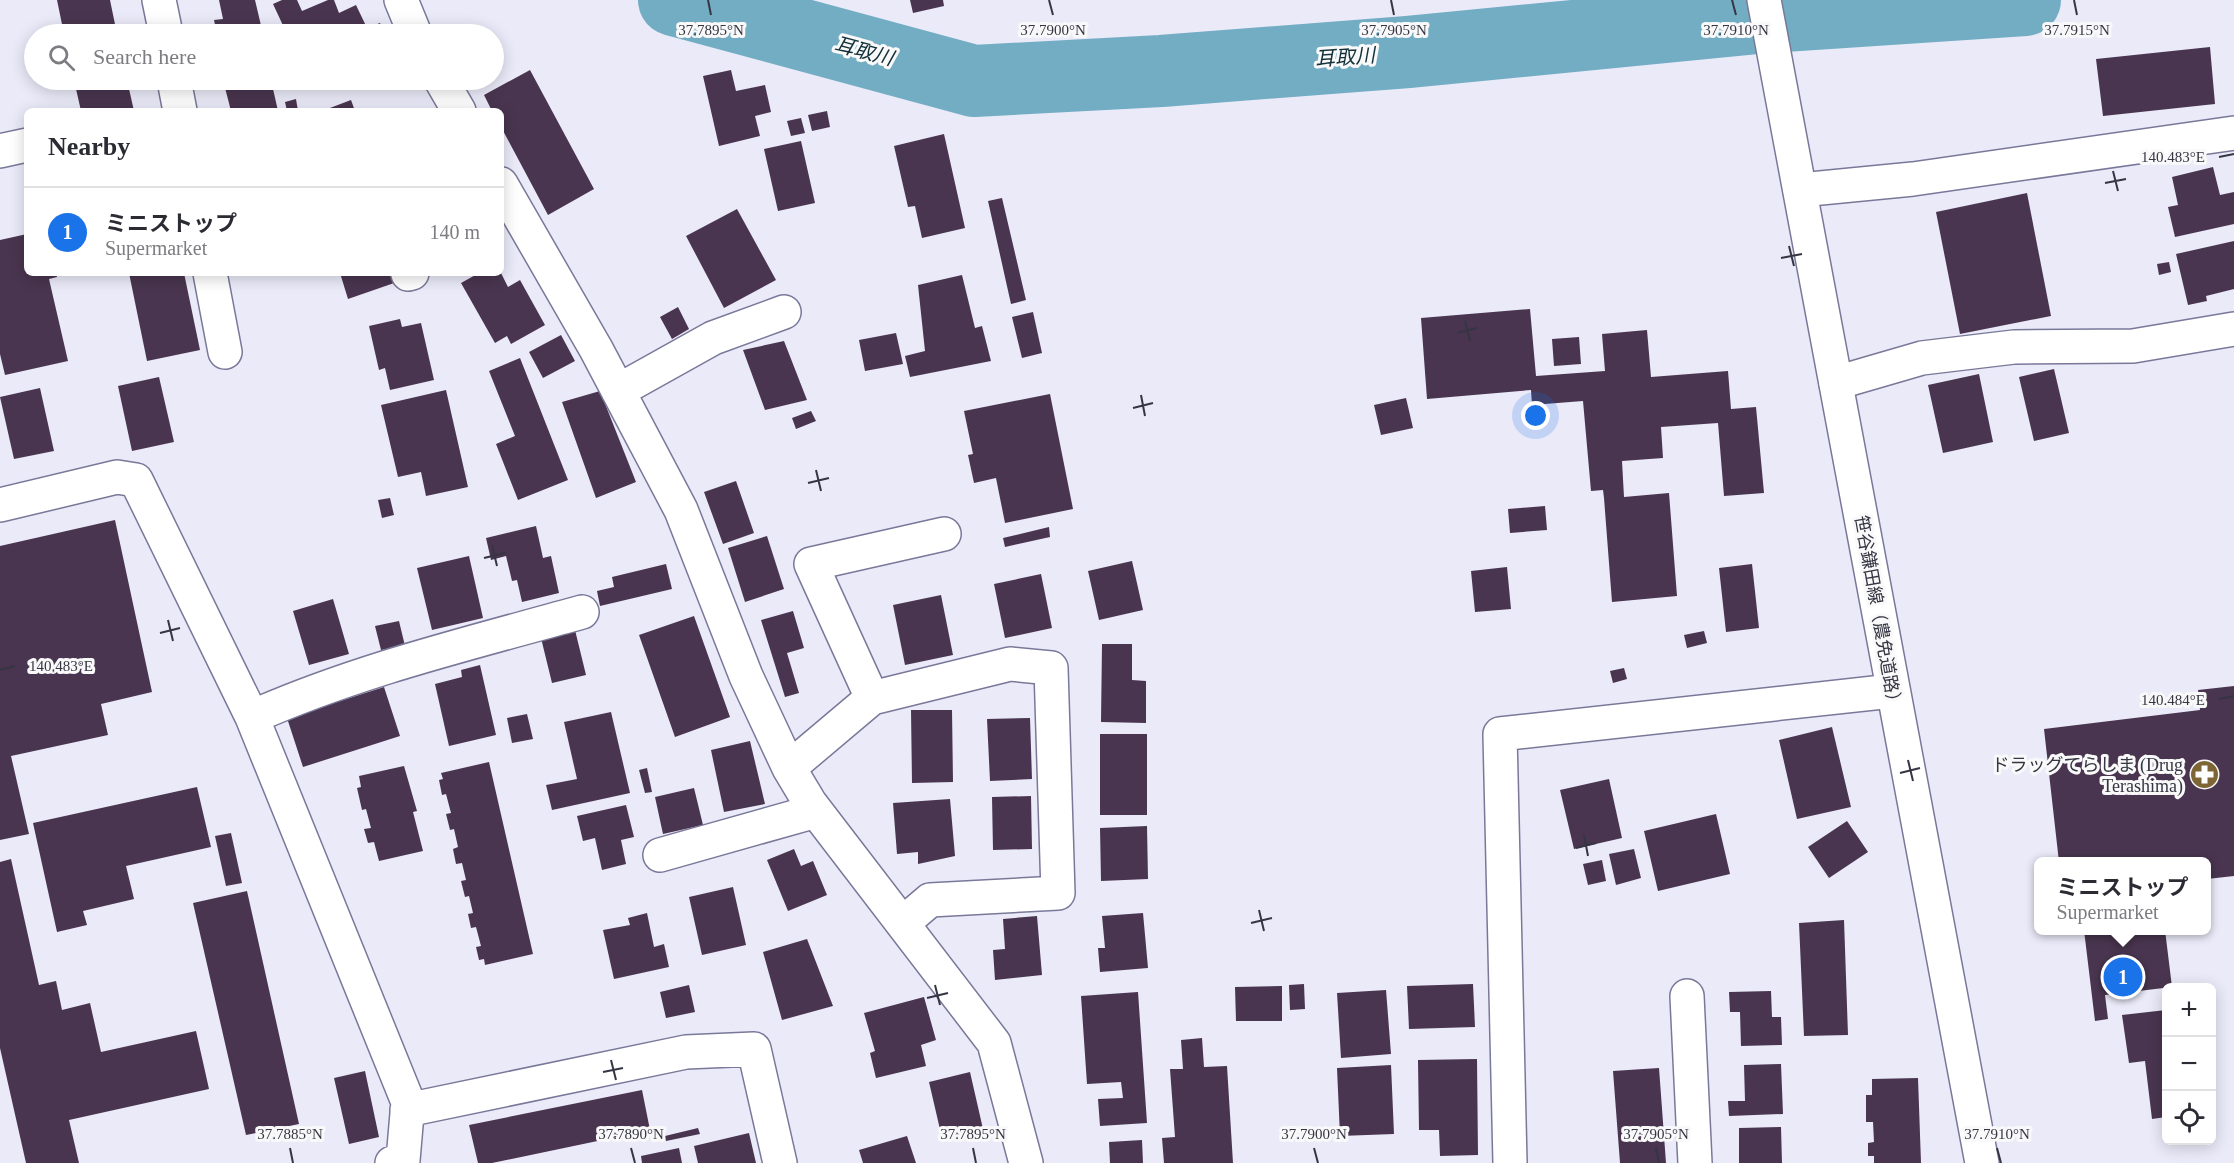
<!DOCTYPE html>
<meta charset="utf-8">
<style>
body{margin:0;font-family:"Times New Roman","Noto Sans JP",serif;background:#f7f7f7;color:#2b2b33}
.controls{position:absolute;right:18px;bottom:18px;display:grid;overflow:hidden;border-radius:9px;box-shadow:0 3px 15px #0003}
.controls button{width:54px;height:54px;display:grid;place-items:center;padding:0;border:0;border-bottom:2px solid #e1e1e2;background:#fff;color:#2b2b33;font:30px sans-serif}
.you{position:absolute;left:1536px;top:416px;width:21px;height:21px;margin:-15px;border:4px solid #fff;border-radius:50%;background:#1a73e8;box-shadow:0 0 0 9px #1a73e833}
.badge{display:grid;place-items:center;width:39px;height:39px;border-radius:50%;background:#1a73e8;color:#fff;font-size:20px;font-weight:700}
.pin{position:absolute;translate:-50% -50%;border:3px solid #fff;box-shadow:0 2px 6px #0006}
.popup{position:absolute;left:2034px;top:857px;width:177px;height:78px;box-sizing:border-box;display:grid;place-content:center;border-radius:9px;background:#fff;filter:drop-shadow(0 2px 4px #0005);font-size:20px;white-space:nowrap;color:#7c7c81}
.popup b{font-size:22px;color:#2b2b33}
.popup::after{content:'';position:absolute;left:50%;top:100%;margin-left:-12px;border:12px solid transparent;border-top-color:#fff}
.list{margin:0;padding:0;list-style:none}
h2{display:flex;justify-content:space-between;align-items:center;height:78px;margin:0;padding:0 24px;font-size:26px}
h2 small{font-size:20px;font-weight:400;color:#7c7c81}
.list li{display:grid;grid-template-columns:39px 1fr auto;gap:18px;align-items:center;box-sizing:border-box;height:90px;padding:0 24px;border-top:2px solid #e1e1e2}
.list b{display:block;font-size:22px;white-space:nowrap}
.list p{margin:0;font-size:20px;white-space:nowrap;color:#7c7c81}
.list em{font-size:20px;font-style:normal;color:#7c7c81}
.icon{flex:none;width:33px;height:33px;fill:none;stroke:currentColor;stroke-width:2;stroke-linecap:round;stroke-linejoin:round}
.map{position:relative;flex:none;width:2234px;height:1163px;overflow:hidden}
.search{position:absolute;background:#fff;box-shadow:0 3px 15px #0003;left:24px;top:24px;width:480px;height:66px;display:flex;align-items:center;gap:15px;box-sizing:border-box;padding:0 21px;border-radius:33px;color:#7c7c81;font-size:22px}
.panel{position:absolute;background:#fff;box-shadow:0 3px 15px #0003;left:24px;top:108px;width:480px;height:168px;border-radius:9px}
.map>svg:first-child{display:block}
</style>
<div class="map">
<svg width="2234" height="1163" viewBox="0 0 2234 1163">
<rect width="100%" height="100%" fill="#ebeaf9"/>
<g fill="none" stroke-linecap="round" stroke-linejoin="round">
<path stroke="#72adc3" stroke-width="72" d="M674,0L974,81L1161,71L1408,52L1768,17L2025,0"/>
</g>
<path fill="#49354f" d="M57,0H110L117,34H64Z
M219,0H255L263,34H217L214,20L223,19Z
M282,0H297L302,11L328,0H334L339,13L356,5L367,28L380,23L385,34H287L273,4Z
M910,0H943L944,6L913,13Z
M2210,47L2215,104L2103,116L2096,59Z
M530,70L594,189L548,215L501,127V111H492L484,95Z
M731,70L736,91L765,85L771,112L755,116L760,136L719,146L703,76Z
M74,80H127L134,111H81Z
M223,80H271L278,111H231Z
M343,80H366L347,88Z
M296,99L298,111H287L285,102Z
M351,100L355,111H322Z
M827,111L830,127L812,131L808,115Z
M801,118L805,133L791,136L787,121Z
M944,134L965,228L922,238L915,206L908,207L894,146Z
M801,141L815,203L778,211L764,149Z
M2213,167L2220,195L2234,192V224L2175,237L2168,207L2178,205L2172,177Z
M2027,193L2051,316L1960,334L1936,212Z
M1002,198L1026,300L1011,304L988,201Z
M737,209L776,280L724,308L686,236Z
M27,234V273H56L57,277L49,279L68,361L5,375L0,354V240Z
M2234,241V289L2206,296L2207,301L2188,305L2176,254Z
M2169,262L2171,272L2159,275L2157,264Z
M129,273H184L200,350L147,361Z
M340,273H394L397,282L348,299Z
M479,273H501L508,287L520,280L545,325L511,344L507,336L495,343L461,283Z
M962,275L975,328L982,326L991,361L910,377L905,356L925,351L918,285Z
M678,307L689,329L672,339L660,317Z
M1530,309L1536,376L1605,371L1602,334L1647,330L1651,377L1728,371L1731,409L1756,407L1764,493L1724,496L1718,423L1661,427L1663,458L1622,461L1624,497L1669,493L1677,596L1612,602L1604,498L1603,490L1591,491L1583,401L1532,405L1531,390L1427,399L1421,318Z
M1033,312L1042,353L1022,358L1012,317Z
M400,319L402,327L421,323L434,380L390,390L385,368L379,370L369,326Z
M896,333L903,364L865,371L859,340Z
M561,335L575,361L543,378L529,352Z
M1579,337L1581,364L1554,366L1552,339Z
M784,341L807,400L765,410L743,350Z
M520,358L568,480L518,500L496,444L515,436L489,371Z
M2054,369L2069,433L2034,441L2019,377Z
M1979,374L1993,442L1943,453L1928,385Z
M159,377L174,442L132,451L118,386Z
M40,388L54,451L14,459L0,397Z
M446,390L468,487L426,496L421,472L398,477L381,405Z
M600,391L636,482L596,498L562,402Z
M1050,394L1073,509L1005,523L996,478L974,483L968,455L973,454L964,411Z
M1406,398L1413,428L1381,435L1374,405Z
M811,411L816,421L796,429L792,418Z
M736,481L754,533L723,544L704,492Z
M390,498L394,515L382,518L378,500Z
M1545,506L1547,530L1510,533L1508,509Z
M115,520L152,692L101,704L108,735L11,756L29,834L0,840V546Z
M536,526L543,558L551,556L559,593L522,602L517,580L512,581L506,556L491,560L486,538Z
M1049,527L1050,537L1005,547L1003,538Z
M767,536L784,589L745,602L728,548Z
M469,556L483,618L432,630L417,568Z
M1132,561L1143,610L1099,620L1088,571Z
M666,564L672,589L600,606L597,591L614,587L612,577Z
M1752,564L1759,628L1726,632L1719,568Z
M1507,567L1511,609L1475,612L1471,571Z
M1041,574L1052,628L1005,638L994,584Z
M941,595L953,655L905,665L893,605Z
M333,599L349,654L309,665L293,611Z
M793,611L804,648L787,653L799,693L785,697L761,620Z
M694,616L730,717L675,737L639,635Z
M399,621L405,646L381,650L375,626Z
M575,630L586,675L552,683L541,638Z
M1704,631L1707,643L1687,648L1684,635Z
M1102,644H1132V680L1146,681V723L1101,722Z
M480,665L496,735L449,746L435,684L462,677L461,670Z
M1624,668L1627,679L1613,683L1610,671Z
M2234,686V876L2207,879V862H2059L2044,729L2200,710L2198,690Z
M384,687L400,736L303,767L287,718Z
M911,710H952L953,782L912,783Z
M611,712L630,793L552,810L546,785L577,779L564,722Z
M527,714L533,739L512,743L507,718Z
M1030,718L1032,779L990,781L987,719Z
M1832,727L1851,807L1797,819L1779,740Z
M1100,734H1147V815H1100Z
M750,741L765,804L724,812L711,750Z
M489,762L533,954L485,965L484,959L479,960L476,947L481,946L476,927L471,928L468,914L473,913L469,896L465,897L461,881L466,880L462,863L456,864L453,849L458,847L454,829L450,830L446,814L451,813L446,794L442,795L439,780L443,779L441,773Z
M404,766L417,811L413,812L423,851L379,861L374,842L368,843L364,829L371,828L366,809L362,810L357,788L361,787L359,776Z
M647,768L652,792L645,793L639,770Z
M1609,779L1622,838L1574,849L1560,790Z
M197,787L211,847L126,866L134,899L83,911L87,925L57,932L33,823Z
M694,788L703,825L663,834L655,797Z
M1031,796L1032,849L993,850L992,797Z
M950,799L955,856L918,864V852L897,854L893,803Z
M626,805L634,837L621,840L626,864L602,870L595,838L583,841L577,816Z
M1716,814L1730,874L1658,891L1644,831Z
M1847,821L1868,852L1829,878L1808,847Z
M1147,826L1148,879L1101,881L1100,828Z
M231,833L242,883L226,886L215,836Z
M794,849L801,866L813,861L827,895L788,911L767,860Z
M1634,849L1641,878L1616,885L1609,854Z
M11,859L39,985L56,981L62,1010L90,1003L101,1052L196,1031L209,1089L69,1120L79,1163H26L0,1048V862Z
M1602,860L1606,881L1588,885L1583,864Z
M733,887L746,945L702,955L689,897Z
M247,891L299,1124L246,1135L193,903Z
M647,913L654,947L664,944L669,967L614,979L603,930L630,925L628,918Z
M1143,913L1148,968L1100,972L1098,948H1105L1102,916Z
M1037,916L1042,975L995,980L993,950L1005,949L1003,919Z
M1844,920L1848,1035L1804,1036L1799,923Z
M2084,930H2165L2172,987L2105,995L2108,1019L2095,1021Z
M807,939L833,1006L782,1020L763,952Z
M1304,984L1305,1009L1290,1010L1289,985Z
M1473,984L1475,1027L1409,1029L1407,986Z
M689,985L695,1012L666,1018L660,992Z
M1282,986V1021H1236L1235,987Z
M1386,990L1391,1054L1341,1058L1337,993Z
M1771,991L1772,1017H1781L1782,1045L1741,1046L1740,1012H1730L1729,992Z
M1138,992L1147,1123L1100,1126L1098,1099L1123,1098L1121,1082L1087,1084L1081,996Z
M924,997L936,1040L921,1045L926,1066L876,1078L870,1053L875,1051L864,1013Z
M2166,1010V1117L2152,1119L2145,1061L2129,1063L2122,1015Z
M1202,1038L1204,1067L1227,1066L1233,1163H1164L1162,1138L1175,1137L1170,1069H1183L1181,1040Z
M1477,1059L1478,1155L1440,1156L1439,1130H1419L1418,1060Z
M1781,1064L1783,1114L1729,1116L1728,1101H1745L1744,1065Z
M1391,1065L1394,1134L1340,1136L1337,1068Z
M1659,1068L1666,1163H1620L1613,1071Z
M365,1071L379,1137L349,1144L334,1078Z
M970,1072L983,1129L942,1138L929,1082Z
M1918,1078L1921,1163H1874V1156H1868V1143L1874,1142L1873,1122H1866V1095H1872V1079Z
M642,1090L650,1130L492,1163H478L469,1125Z
M1781,1127L1782,1163H1739V1128Z
M698,1128L700,1134L666,1141L665,1136Z
M749,1133L756,1163H698L694,1146Z
M907,1136L916,1163H863L859,1150Z
M1142,1140L1143,1163H1110L1109,1142Z
M679,1148L682,1163H642L641,1156Z"/>
<g fill="none" stroke-linecap="round" stroke-linejoin="round">
<defs>
<path id="minor" d="M159,0L166,34
M401,0L415,34
M174,80L180,111
M441,80L459,111
M0,151L27,145
M501,184L596,349L681,510L746,676L789,768L810,803L994,1043L1026,1163
M1800,190L1913,179L2234,133
M210,273L225,352
M408,274L412,273
M1836,383L1922,358L2014,347L2133,346L2234,329
M618,391L713,338L784,312
M0,505L117,477L136,480L252,717L408,1102L403,1160L392,1163
M872,698L811,564L944,534
M252,717C358,670 471,643 582,612
M789,768L872,698L1010,664L1051,668L1058,893L930,900L903,923
M660,855L816,811
M1687,996L1695,1163
M407,1110L686,1052L754,1049L780,1163
M1510,1163L1500,734L1892,691"/>
<path id="tertiary" d="M1764,0L1982,1163"/>
</defs>
<use href="#minor" stroke="#797899" stroke-width="36"/>
<use href="#tertiary" stroke="#797899" stroke-width="36"/>
<use href="#minor" stroke="#fff" stroke-width="33"/>
<use href="#tertiary" stroke="#fff" stroke-width="33"/>
</g>
<path fill="none" stroke="#353543" stroke-width="2" d="M708,0L711,15M1049,0L1053,15M1391,0L1394,15M1732,0L1736,15M2074,0L2077,15M2219,157L2234,154M2113,171L2118,191M2105,183L2126,179M1789,246L1794,266M1781,258L1802,254M1465,321L1470,341M1457,333L1477,328M1141,395L1145,416M1133,408L1153,403M816,470L821,491M808,483L829,478M492,545L497,566M484,558L505,553M168,620L173,641M160,633L180,628M0,670L15,666M2219,699L2234,696M1908,760L1913,781M1900,773L1920,768M1584,835L1588,856M1576,848L1596,843M1259,910L1264,931M1251,923L1272,918M935,985L940,1005M927,998L948,993M611,1060L616,1080M603,1072L623,1068M290,1148L293,1163M631,1148L635,1163M973,1148L976,1163M1314,1148L1318,1163M1656,1148L1659,1163M1997,1148L2001,1163"/>
<defs>
<symbol id="pharmacy-disc" viewBox="-11 -11 22 22"><circle r="9.5" fill="#7d6535" stroke="#f9f9f9"/><path d="M-2-6h4v4h4v4h-4v4h-4v-4h-4v-4h4Z" fill="#fff"/></symbol>
</defs>
<g fill-rule="evenodd">
<use href="#pharmacy-disc" x="2188" y="758" width="33" height="33"/>
</g>
<g text-anchor="middle" dominant-baseline="central" stroke-width="6" stroke-linejoin="round" paint-order="stroke">
<g font-size="18" fill="#353543" stroke="#f9f9f9">
<text transform="translate(1878 613) rotate(80)">笹谷鎌田線（農免道路）</text>
</g>
<g font-size="18" fill="#353543" stroke="#f9f9f9" text-anchor="end">
<text x="2183" y="765">ドラッグてらしま (Drug<tspan x="2183" dy="21">Terashima)</tspan></text>
</g>
<g font-size="20" font-style="italic" fill="#13303b" stroke="#f9f9f9">
<text transform="translate(864 51) rotate(15)">耳取川</text>
<text transform="translate(1345 57) rotate(-4)">耳取川</text>
</g>
</g>
<g font-size="15" text-anchor="middle" fill="#353543" stroke="#f9f9f9" stroke-width="6" stroke-linejoin="round" paint-order="stroke">
<text x="711" y="35">37.7895°N</text>
<text x="1053" y="35">37.7900°N</text>
<text x="1394" y="35">37.7905°N</text>
<text x="1736" y="35">37.7910°N</text>
<text x="2077" y="35">37.7915°N</text>
<text x="2173" y="162">140.483°E</text>
<text x="61" y="671">140.483°E</text>
<text x="2173" y="705">140.484°E</text>
<text x="290" y="1139">37.7885°N</text>
<text x="631" y="1139">37.7890°N</text>
<text x="973" y="1139">37.7895°N</text>
<text x="1314" y="1139">37.7900°N</text>
<text x="1656" y="1139">37.7905°N</text>
<text x="1997" y="1139">37.7910°N</text>
</g>
</svg>
<div class="controls">
<button>+</button>
<button>−</button>
<button><svg class="icon" aria-label="locate" viewBox="0 0 24 24"><circle cx="12" cy="12" r="6"/><path d="M12 2v4M12 18v4M2 12h4M18 12h4"/></svg></button>
</div>
<div class="you"></div>
<div class="pin badge" style="left:2123px;top:977px">1</div>
<div class="popup"><b>ミニストップ</b>Supermarket</div>
<div class="search"><svg class="icon" aria-label="search" viewBox="0 0 24 24"><circle cx="10" cy="10" r="6"/><path d="M15 15l6 6"/></svg>Search here</div>
<section class="panel">
<h2>Nearby<small></small></h2>
<ul class="list">
<li><span class="badge">1</span><div><b>ミニストップ</b><p>Supermarket</p></div><em>140 m</em></li>
</ul>
</section>
</div>
